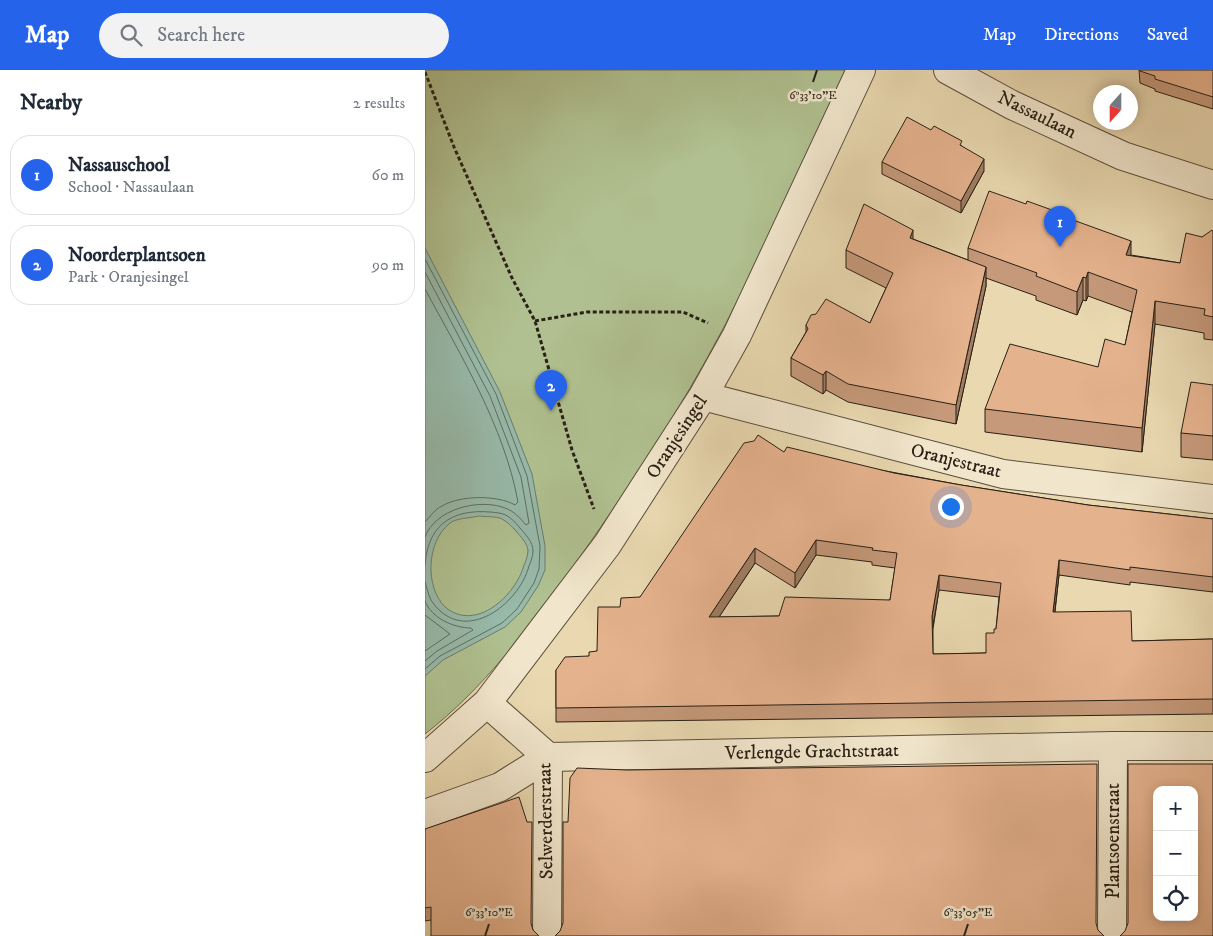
<!DOCTYPE html>
<meta charset="utf-8">
<style>
body{margin:0;font-family:"IM FELL DW Pica",serif;background:#f2f2f3;color:#1f2937}
.controls{position:absolute;right:15px;bottom:15px;display:grid;overflow:hidden;border-radius:10px;box-shadow:0 2px 12px #0003}
.controls button{width:45px;height:45px;display:grid;place-items:center;padding:0;border:0;border-bottom:1px solid #e0e1e3;background:#fff;color:#1f2937;font:25px sans-serif}
.compass{position:absolute;left:668px;top:15px;width:45px;height:45px;border-radius:50%;background:#fff;box-shadow:0 2px 12px #0003;rotate:201deg}
.you{position:absolute;left:525px;top:436px;width:18px;height:18px;margin:-12px;border:4px solid #fff;border-radius:50%;background:#1a73e8;box-shadow:0 0 0 8px #1a73e833}
.badge{display:grid;place-items:center;width:32px;height:32px;border-radius:50%;background:#2563eb;color:#fff;font-size:16px;font-weight:700}
.pin{position:absolute;translate:-50% -41px;filter:drop-shadow(0 1px 2px #0008)}
.pin::after{content:'';position:absolute;top:26px;width:18px;height:15px;background:inherit;clip-path:polygon(0 0,100% 0,50% 100%)}
.list{margin:0;padding:0;list-style:none}
h2{display:flex;justify-content:space-between;align-items:center;height:65px;margin:0;padding:0 20px;font-size:21px}
h2 small{font-size:16px;font-weight:400;color:#747a83}
.list li{display:grid;grid-template-columns:32px 1fr auto;gap:15px;align-items:center;box-sizing:border-box;height:80px;margin:0 10px 10px;padding:0 10px;border:1px solid #e0e1e3;border-radius:20px}
.list b{display:block;font-size:19px;white-space:nowrap}
.list p{margin:0;font-size:16px;white-space:nowrap;color:#747a83}
.list em{font-size:16px;font-style:normal;color:#747a83}
.icon{flex:none;width:28px;height:28px;fill:none;stroke:currentColor;stroke-width:2;stroke-linecap:round;stroke-linejoin:round}
.map{position:relative;flex:none;width:788px;height:866px;overflow:hidden}
header{display:flex;align-items:center;gap:30px;box-sizing:border-box;height:70px;padding:0 25px;background:#2563eb;color:#fff}
header strong{font-size:24px}
nav{display:flex;gap:28px;margin-inline-start:auto;font-size:18px}
.search{width:350px;height:45px;background:#f2f2f3;display:flex;align-items:center;gap:12px;box-sizing:border-box;padding:0 18px;border-radius:28px;color:#747a83;font-size:19px}
main{display:flex}
aside{flex:1;background:#fff}
.map>svg:first-child{display:block}
</style>
<header>
<strong>Map</strong>
<div class="search"><svg class="icon" aria-label="search" viewBox="0 0 24 24"><circle cx="10" cy="10" r="6"/><path d="M15 15l6 6"/></svg>Search here</div>
<nav><a>Map</a><a>Directions</a><a>Saved</a></nav>
</header>
<main>
<aside>
<h2>Nearby<small>2 results</small></h2>
<ul class="list">
<li><span class="badge">1</span><div><b>Nassauschool</b><p>School · Nassaulaan</p></div><em>60 m</em></li>
<li><span class="badge">2</span><div><b>Noorderplantsoen</b><p>Park · Oranjesingel</p></div><em>90 m</em></li>
</ul>
</aside>
<div class="map">
<svg width="788" height="866" viewBox="0 0 788 866">
<rect width="100%" height="100%" fill="#e9d8b0"/>
<filter id="stains"><feTurbulence type="fractalNoise" baseFrequency=".004" numOctaves="4"/><feColorMatrix values="0 0 0 0 .2 0 0 0 0 .09 0 0 0 0 .02 0 0 0 .5 -.17"/></filter>
<radialGradient id="worn" r=".72"><stop offset=".6" stop-color="#630" stop-opacity="0"/><stop offset="1" stop-color="#630" stop-opacity=".3"/></radialGradient>
<path fill="#b0c090" stroke="#6d7052" d="M0,0H421C381,85 343,172 300,255C255,341 201,422 145,501C102,560 58,619 0,664Z"/>
<path fill="#97baaa" stroke="#6b7c6e" fill-rule="evenodd" d="M0,178L75,322L107,404L120,476V500L113,516L96,542L80,557L18,590L0,606ZM54,446C61,447 71,446 77,449C83,452 87,457 91,461C96,467 102,473 103,480C103,485 101,491 99,495C91,525 51,563 20,537C0,517 1,472 25,453C31,448 46,448 54,446Z"/>
<g fill="none" stroke-linecap="round" stroke-linejoin="round">
<path stroke="#606d60" stroke-width="1" d="M0,189L71,324L102,406L115,476L114,499L109,513L92,539L77,553L15,586L0,599
M0,202L65,326L96,407L104,453L101,455C95,448 89,441 80,438C54,428 10,439 0,467
M0,219C36,286 79,356 93,432L90,435C73,425 35,425 17,436C10,439 5,447 0,452
M0,495C3,450 33,437 74,443C83,444 90,452 95,458C101,465 108,472 108,481C108,486 106,491 104,496C94,534 40,576 8,533C4,528 2,518 0,512
M0,531C6,548 29,558 46,558L48,560L12,581L0,591
M0,545L25,564L0,581"/>
<defs>
<path id="minor" d="M523,0L587,35L698,86L788,115
M278,326L578,404L788,429
M62,633L123,687L122,866
M0,688L62,633L182,475L278,326L312,265L436,0
M0,744L75,717L123,687L688,676H788
M687,866L688,676"/>
</defs>
<use href="#minor" stroke="#5a4e3c" stroke-width="30"/>
<path stroke="#2a2015" stroke-width="3" stroke-dasharray="4 2.5" stroke-linecap="butt" d="M0,2L29,77L87,208L110,251L147,380L169,439
M110,251L162,242H258L283,253"/>
<use href="#minor" stroke="#f1e6cc" stroke-width="28"/>
</g>
<path fill="#c5997a" stroke="#2a2015" fill-rule="evenodd" d="M714,0H788V39L730,21V19L715,13Z
M506,60L537,76L559,101L536,143L457,104V92Z
M601,134L638,147L706,185L755,193L777,167L788,162V270L779,269V263L730,254L717,382L560,362V339L673,297L700,275L707,242L663,226L661,231L658,230L652,245L611,230V226L561,208V216L531,354L423,332L401,320L398,324L366,306V288L381,262V255L445,253L461,218L421,198V180L488,169L543,190V178Z
M788,315V390L756,387V363Z
M359,382L536,415L663,435L788,449V522L705,512V515L634,505L630,542L707,571L788,569V644L131,652V600L164,586L172,581L195,537L215,527ZM391,485L447,492V495L470,498L465,530L354,546L294,547L330,493L370,518ZM514,520L574,527L571,559L561,583L508,584V559Z
M0,759L106,854L108,860L6,850L0,851Z"/>
<path fill="#a07d63" stroke="#2a2015" d="M559,89V101L536,143V131Z
M488,160V178L485,168Z
M706,171V195L701,185Z
M561,197V216L531,354V335Z
M663,202V226L661,231V208Z
M658,207V230L652,245V222Z
M730,231V254L717,382V358Z
M401,301V320L398,324V305Z
M391,470V485L370,518V503Z
M330,478V493L284,562V547Z
M634,490V505L628,556V542Z
M514,505V520L507,561V546Z"/>
<path fill="#e5b28e" stroke="#2a2015" fill-rule="evenodd" d="M715,0H788V27L730,9V6L715,1Z
M482,47L506,60L509,56L537,71L535,75L559,89L536,131L457,92Z
M564,121L601,134L602,131L638,144L637,146L706,171L701,185L755,193L761,163L777,167L787,160L788,162V247L779,245L780,239L730,231L717,358L560,339L585,274L673,297L680,269L700,275L712,220L663,202L661,208L658,207L652,222L611,206L612,203L543,178Z
M439,134L488,160L485,168L561,197L531,335L423,314L401,301L398,305L366,288L383,259L381,255L386,245L391,244L401,229L445,253L468,203L421,180Z
M766,312L788,315V366L756,363Z
M333,365L359,382L362,377L469,403L536,415L663,435L788,449V507L705,497V500L634,490L628,542L706,541L707,571L788,569V629L131,638V600L140,587L164,586V582L172,581L173,537H195L196,528L215,527L319,373L329,371ZM391,470L448,478L447,480L472,483L465,530L360,527L354,546L284,547L330,478L370,503ZM514,505L576,513L571,559H569V563H561V583L508,584L507,546Z
M672,694L671,853L673,860L679,866H130L135,861L138,853V752H143L145,708L152,698L202,700Z
M703,694H788V866H695L700,861L703,853ZM732,720H769V847H732Z
M94,727L102,752H107L106,853L108,860L114,866H6V837L0,838V759Z"/>
<path fill="none" stroke="#2a2015" stroke-width="2" d="M388,12L392,0M60,866L64,854M539,866L543,854"/>
<g text-anchor="middle" dominant-baseline="central" stroke-width="5" stroke-linejoin="round" paint-order="stroke">
<g font-size="19" fill="#2a2015" stroke="#f1e6cc">
<text transform="translate(612 45) rotate(26)">Nassaulaan</text>
<text transform="translate(252 367) rotate(-57)">Oranjesingel</text>
<text transform="translate(531 391) rotate(14)">Oranjestraat</text>
<text transform="translate(387 682) rotate(-1)">Verlengde Grachtstraat</text>
<text transform="translate(121 751) rotate(-91)">Selwerderstraat</text>
<text transform="translate(688 771) rotate(-90)">Plantsoenstraat</text>
</g>
</g>
<g font-size="12" text-anchor="middle" fill="#2a2015" stroke="#f1e6cc" stroke-width="5" stroke-linejoin="round" paint-order="stroke">
<text x="388" y="29">6°33'10"E</text>
<text x="64" y="846">6°33'10"E</text>
<text x="543" y="846">6°33'05"E</text>
</g>
<rect width="100%" height="100%" filter="url(#stains)"/>
<rect width="100%" height="100%" fill="url(#worn)"/>
</svg>
<div class="controls">
<button>+</button>
<button>−</button>
<button><svg class="icon" aria-label="locate" viewBox="0 0 24 24"><circle cx="12" cy="12" r="6"/><path d="M12 2v4M12 18v4M2 12h4M18 12h4"/></svg></button>
</div>
<svg class="compass" viewBox="-18 -18 36 36"><path d="M0-13l5 13h-10z" fill="#e53935"/><path d="M0 13l5-13h-10z" fill="#747a83"/></svg>
<div class="you"></div>
<div class="pin badge" style="left:635px;top:177px">1</div>
<div class="pin badge" style="left:126px;top:341px">2</div>
</div>
</main>
